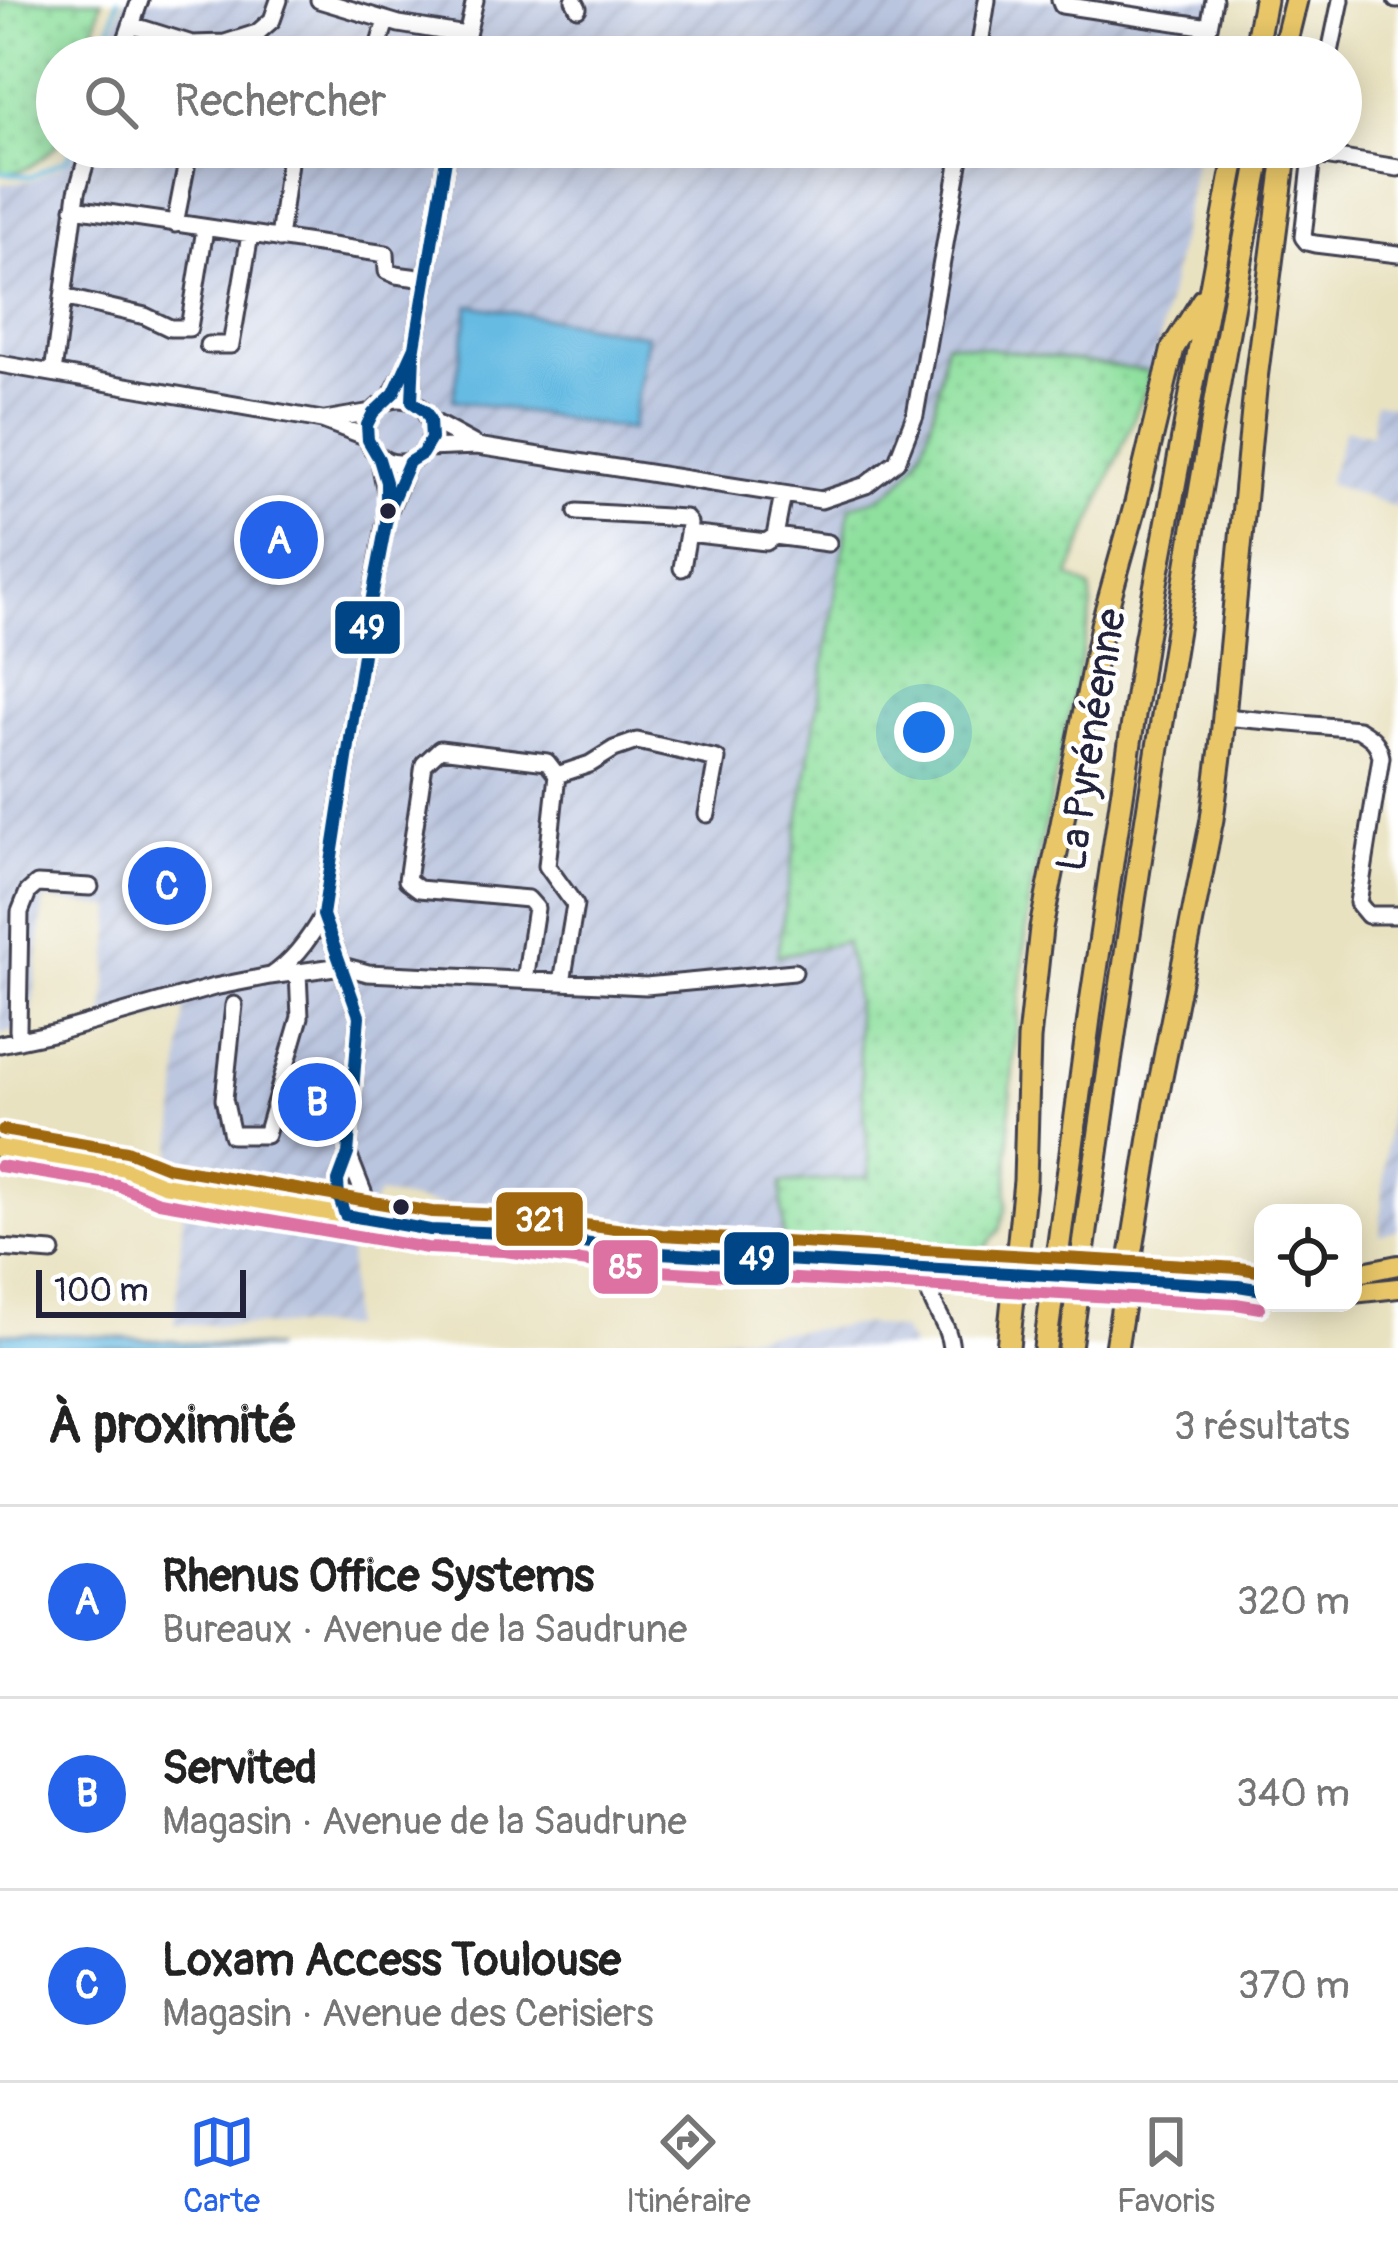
<!DOCTYPE html>
<html lang="fr">
<meta charset="utf-8">
<style>
body{margin:0;font-family:Pangolin,sans-serif;background:#f2f2f2;color:#222}
.controls{position:absolute;right:36px;bottom:36px;display:grid;overflow:hidden;border-radius:24px;box-shadow:0 6px 30px #0003}
.controls button{width:108px;height:108px;display:grid;place-items:center;padding:0;border:0;border-bottom:3px solid #e0e0e0;background:#fff;color:#222;font:60px sans-serif}
.scale{position:absolute;left:36px;bottom:30px;width:210px;box-sizing:border-box;padding-left:12px;border:6px solid #22223b;border-top:0;font-size:33px;line-height:42px;white-space:nowrap;color:#22223b;-webkit-text-stroke:9px #fff;paint-order:stroke}
.you{position:absolute;left:924px;top:732px;width:42px;height:42px;margin:-30px;border:9px solid #fff;border-radius:50%;background:#1a73e8;box-shadow:0 0 0 18px #1a73e833}
.badge{display:grid;place-items:center;width:78px;height:78px;border-radius:50%;background:#2563eb;color:#fff;font-size:39px;font-weight:700}
.pin{position:absolute;translate:-50% -50%;border:6px solid #fff;box-shadow:0 3px 12px #0006}
.list{margin:0;padding:0;list-style:none}
h2{display:flex;justify-content:space-between;align-items:center;height:156px;margin:0;padding:0 48px;font-size:51px}
h2 small{font-size:39px;font-weight:400;color:#767676}
.list li{display:grid;grid-template-columns:78px 1fr auto;gap:36px;align-items:center;box-sizing:border-box;height:192px;padding:0 48px;border-top:3px solid #e0e0e0}
.list b{display:block;font-size:45px;white-space:nowrap}
.list p{margin:0;font-size:39px;white-space:nowrap;color:#767676}
.list em{font-size:39px;font-style:normal;color:#767676}
.icon{flex:none;width:66px;height:66px;fill:none;stroke:currentColor;stroke-width:2;stroke-linecap:round;stroke-linejoin:round}
.map{position:relative;flex:none;width:1398px;height:1348px;overflow:hidden}
.search{position:absolute;background:#fff;box-shadow:0 6px 30px #0003;left:36px;right:36px;top:36px;height:132px;display:flex;align-items:center;gap:30px;box-sizing:border-box;padding:0 42px;border-radius:66px;color:#767676;font-size:45px}
.sheet{height:732px;background:#fff}
nav{display:flex;justify-content:space-around;align-items:center;box-sizing:border-box;height:168px;border-top:3px solid #e0e0e0;background:#fff;font-size:33px;color:#767676}
nav a{display:grid;justify-items:center;gap:6px}
nav .on{color:#2563eb}
.map>svg:first-child{display:block}
</style>
<div class="map">
<svg width="1398" height="1348" viewBox="0 0 1398 1348">
<defs>
<pattern id="industrial-furrows" width="10" height="10" patternUnits="userSpaceOnUse" patternTransform="scale(3)"><rect width="10" height="10" fill="#b9c4de"/><path d="M-1 1l2-2M0 10L10 0M9 11l2-2" fill="none" stroke="#9fa8bf"/></pattern>
<pattern id="grass-dots" width="8" height="8" patternUnits="userSpaceOnUse" patternTransform="scale(3)"><rect width="8" height="8" fill="#8fe09f"/><path d="M2 2h.1M6 6h.1" fill="none" stroke="#7bc08a" stroke-width="1.8" stroke-linecap="round"/></pattern>
</defs>
<rect width="100%" height="100%" fill="#fff"/>
<filter id="ink" filterUnits="userSpaceOnUse"><feTurbulence type="fractalNoise" baseFrequency=".00833" numOctaves="2"/><feDisplacementMap in="SourceGraphic" scale="24" xChannelSelector="R" yChannelSelector="G"/><feConvolveMatrix kernelMatrix="1 2 1 2 8 2 1 2 1" color-interpolation-filters="sRGB"/></filter>
<filter id="wash" filterUnits="userSpaceOnUse"><feTurbulence type="fractalNoise" baseFrequency=".004" numOctaves="4" result="noise"/><feDisplacementMap in="SourceGraphic" scale="48" xChannelSelector="R" yChannelSelector="G"/><feGaussianBlur stdDeviation="2.7" result="paint"/><feColorMatrix in="noise" values="0 0 0 0 0 0 0 0 0 0 0 0 0 0 0 0 0 1.4 0 .05"/><feComposite in="paint" operator="in"/></filter>
<g filter="url(#wash)">
<rect width="100%" height="100%" fill="#e9e2c1"/>
<path fill="url(#industrial-furrows)" d="M124,0H1226L1216,57H105Z
M78,147H1198L1153,372L946,343L927,434L913,471L878,498L778,955L844,941L853,975L870,1178L781,1183L784,1249L641,1235L436,1205L378,1194L350,1246L349,1327L175,1324L184,1199L172,1161L185,1008L103,1032L113,908L44,899L31,1027L0,1034V184L31,181L62,166Z
M1375,403L1398,406V508L1328,483L1345,429L1371,435Z
M1398,969V1229L1380,1235Z
M867,1324L901,1330L913,1348H611Z"/>
<path fill="url(#grass-dots)" stroke="#58816d" stroke-width="3" d="M0,0H102L93,34L83,57H57V145C39,161 26,175 0,172Z
M946,342L1153,372L1069,576L1090,588L1092,607L1030,896L1011,1088L1007,1206L1000,1230L984,1249L949,1259L784,1249L781,1183L870,1177L853,975L845,942L777,956L850,506C858,503 870,502 878,498C934,470 935,396 946,342Z"/>
<path fill="#66bbe3" stroke="#446e8f" stroke-width="3" d="M469,305L647,335L631,430L453,400Z
M0,1333L78,1335L275,1348H0Z"/>
<g fill="none" stroke-linecap="round" stroke-linejoin="round">
<path stroke="#66bbe3" stroke-width="4.5" d="M103,57L118,0
M0,172L30,177L67,159L73,147"/>
</g>
</g>
<g filter="url(#ink)">
<g fill="none" stroke-linecap="round" stroke-linejoin="round">
<defs>
<path id="minor" d="M319,0L399,24L466,35
M574,0L578,8
M1060,0L1062,5L1209,27L1214,0
M1396,0H1398
M131,25L192,44L225,43L257,33L272,20L279,0
M120,57L140,0
M253,57L257,33
M302,57L303,50L366,57
M375,57L386,21
M462,57L475,0
M978,57L987,0
M1329,57L1341,0
M1313,147L1303,237L1307,242L1315,244L1398,254
M1312,154L1398,168
M74,208L386,254L387,271L396,275L426,279
M175,224L190,147
M279,239L291,147
M63,297L145,316L170,328H189L205,229
M208,345H231L250,235
M0,364L322,420L367,437
M53,373L77,192L90,147
M367 431a32 32 0 1 1 64 0a32 32 0 1 1-64 0Z
M389,400L412,356
M412,402L414,353L448,147
M325,420L372,412
M430,420L474,444
M427,448L477,446L821,500L866,485L897,461L915,415L962,147
M379,457L389,507
M783,494L775,536L828,543
M577,512L685,518L689,523L688,533L766,542L775,536
M682,568L688,533
M1224,717L1358,729C1371,737 1378,741 1381,757L1358,903L1368,915H1398
M557,775L590,764L614,749L637,741L717,759L707,814
M271,976C294,961 310,938 323,915
M525,980L536,908L528,899L419,889L407,880L424,764L440,749L547,762L557,775L547,866L575,905L562,982
M234,1005L224,1099L232,1135H266L300,1017L298,972
M20,1040L18,1030L20,912L28,892L37,884L90,887
M0,1044L57,1032L214,987L270,976L342,966L368,973L646,986L794,972
M348,1154L367,1202
M342,1208L338,1181L348,1154L359,1016L323,915L371,602L387,515L409,462
M0,1248L52,1252
M927,1268C925,1306 948,1318 951,1348"/>
<path id="major" d="M0,1148L122,1168L162,1184L430,1230L506,1233L660,1253L953,1271
M138,1167L339,1198L478,1225
M1353,1274L1398,1265
M1192,1284L1263,1290
M1353,1293L1398,1288"/>
<path id="highway" d="M1254,57L1265,0
M1282,57L1296,0
M1008,1348L1025,1181L1029,1039L1041,928L1102,625L1136,503L1173,348L1203,300
M1045,1348L1091,1003L1145,642L1237,147
M1070,1348C1124,946 1187,545 1262,147
M1116,1348L1154,1113L1212,819L1221,748L1256,379L1286,147"/>
</defs>
<use href="#minor" stroke="#403f4f" stroke-width="21"/>
<use href="#major" stroke="#403f4f" stroke-width="24"/>
<use href="#highway" stroke="#403f4f" stroke-width="27"/>
<use href="#minor" stroke="#fff" stroke-width="15"/>
<use href="#major" stroke="#e9c769" stroke-width="18"/>
<use href="#highway" stroke="#e9c769" stroke-width="21"/>
<defs>
<path id="major-bridge" d="M953,1271L1192,1284"/>
</defs>
<use href="#major-bridge" stroke="#403f4f" stroke-width="24" stroke-linecap="butt"/>
<use href="#major-bridge" stroke="#e9c769" stroke-width="18"/>
<defs>
<path id="bus-1" d="M448,147L414,353L412,402L426,412L430,420L431,439L422,454L409,462L389,508L371,602L323,915L359,1016L348,1154L338,1181L339,1198L345,1215L430,1230L506,1233L660,1253L1238,1286L1263,1290
M386,524V482L379,459L368,440L367,425L373,413L394,393L415,347"/>
<path id="bus-2" d="M0,1166L117,1185L159,1202L427,1248L504,1251L658,1271L1236,1304L1260,1308"/>
<path id="bus-3" d="M3,1130L127,1151L167,1167L432,1212L508,1215L662,1235L1239,1268L1263,1272"/>
</defs>
<use href="#bus-1" stroke="#fff" stroke-width="21"/>
<use href="#bus-2" stroke="#fff" stroke-width="21"/>
<use href="#bus-3" stroke="#fff" stroke-width="21"/>
<use href="#bus-1" stroke="#004687" stroke-width="12"/>
<use href="#bus-2" stroke="#dc71a2" stroke-width="12"/>
<use href="#bus-3" stroke="#a0670f" stroke-width="12"/>
</g>
</g>
<g fill="#22223b" stroke="#fff" stroke-width="4.5">
<circle cx="388" cy="511" r="10"/>
<circle cx="401" cy="1207" r="10"/>
</g>
<g text-anchor="middle" dominant-baseline="central" stroke-width="9" stroke-linejoin="round" paint-order="stroke">
<g font-size="42" fill="#22223b" stroke="#fff">
<text transform="translate(1092 740) rotate(-81)">La Pyrénéenne</text>
</g>
</g>
<g stroke="#fff" stroke-width="4.5">
<rect x="333" y="599" width="69" height="57" rx="12" fill="#004687"/>
<rect x="494" y="1190" width="91" height="58" rx="12" fill="#a0670f"/>
<rect x="722" y="1230" width="69" height="57" rx="12" fill="#004687"/>
<rect x="591" y="1238" width="69" height="58" rx="12" fill="#dc71a2"/>
</g>
<g font-size="33" text-anchor="middle" font-weight="bold" fill="#fff">
<text x="367" y="639">49</text>
<text x="540" y="1231">321</text>
<text x="757" y="1270">49</text>
<text x="626" y="1278">85</text>
</g>
</svg>
<div class="controls">
<button><svg class="icon" aria-label="locate" viewBox="0 0 24 24"><circle cx="12" cy="12" r="6"/><path d="M12 2v4M12 18v4M2 12h4M18 12h4"/></svg></button>
</div>
<div class="scale">100 m</div>
<div class="you"></div>
<div class="pin badge" style="left:279px;top:540px">A</div>
<div class="pin badge" style="left:317px;top:1102px">B</div>
<div class="pin badge" style="left:167px;top:886px">C</div>
<div class="search"><svg class="icon" aria-label="search" viewBox="0 0 24 24"><circle cx="10" cy="10" r="6"/><path d="M15 15l6 6"/></svg>Rechercher</div>
</div>
<section class="sheet">
<h2>À proximité<small>3 résultats</small></h2>
<ul class="list">
<li><span class="badge">A</span><div><b>Rhenus Office Systems</b><p>Bureaux · Avenue de la Saudrune</p></div><em>320 m</em></li>
<li><span class="badge">B</span><div><b>Servited</b><p>Magasin · Avenue de la Saudrune</p></div><em>340 m</em></li>
<li><span class="badge">C</span><div><b>Loxam Access Toulouse</b><p>Magasin · Avenue des Cerisiers</p></div><em>370 m</em></li>
</ul>
</section>
<nav>
<a class="on"><svg class="icon" aria-label="map" viewBox="0 0 24 24"><path d="M3 6l6-2 6 2 6-2v14l-6 2-6-2-6 2zM9 4v14M15 6v14"/></svg>Carte</a>
<a><svg class="icon" aria-label="directions" viewBox="0 0 24 24"><path d="M12 3l9 9-9 9-9-9zM9 14v-3h6M13 9l2 2-2 2"/></svg>Itinéraire</a>
<a><svg class="icon" aria-label="saved" viewBox="0 0 24 24"><path d="M7 4h10v16l-5-4-5 4z"/></svg>Favoris</a>
</nav>
